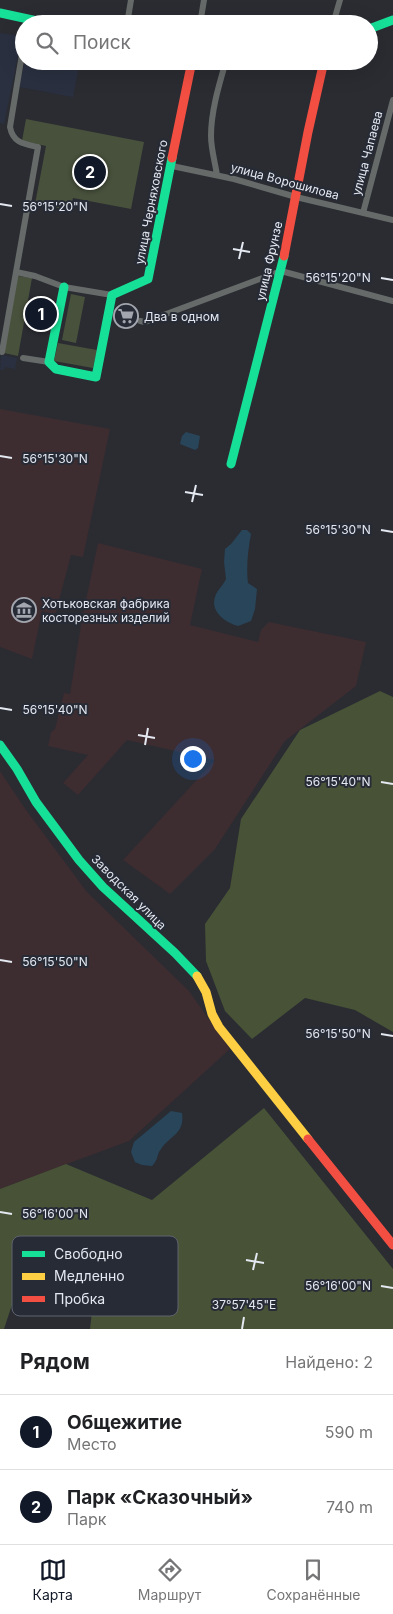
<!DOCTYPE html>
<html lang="ru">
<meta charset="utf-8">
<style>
body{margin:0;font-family:Inter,sans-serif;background:#f2f2f2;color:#202124}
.you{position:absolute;left:192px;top:758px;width:18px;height:18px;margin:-12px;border:4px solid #fff;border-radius:50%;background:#1a73e8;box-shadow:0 0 0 8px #1a73e833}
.badge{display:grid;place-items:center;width:32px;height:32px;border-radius:50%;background:#111827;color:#fff;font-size:16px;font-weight:700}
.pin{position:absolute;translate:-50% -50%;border:2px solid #fff;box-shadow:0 1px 5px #0006}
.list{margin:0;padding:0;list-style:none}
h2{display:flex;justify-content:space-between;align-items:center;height:65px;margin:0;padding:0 20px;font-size:21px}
h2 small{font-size:16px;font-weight:400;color:#757577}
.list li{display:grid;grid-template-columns:32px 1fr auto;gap:15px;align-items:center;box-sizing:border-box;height:75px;padding:0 20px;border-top:1px solid #e0e0e0}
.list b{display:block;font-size:19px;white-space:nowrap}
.list p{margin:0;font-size:16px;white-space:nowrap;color:#757577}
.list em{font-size:16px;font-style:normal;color:#757577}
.icon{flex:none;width:28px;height:28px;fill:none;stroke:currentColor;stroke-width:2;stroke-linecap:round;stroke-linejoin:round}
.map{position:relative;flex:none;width:393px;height:1329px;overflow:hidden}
.search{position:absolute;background:#fff;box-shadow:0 5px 20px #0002;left:15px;right:15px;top:15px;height:55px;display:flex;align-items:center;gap:12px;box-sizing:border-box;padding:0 18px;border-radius:28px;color:#757577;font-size:19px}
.sheet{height:215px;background:#fff}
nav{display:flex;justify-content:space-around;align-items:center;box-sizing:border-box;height:70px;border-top:1px solid #e0e0e0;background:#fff;font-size:14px;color:#757577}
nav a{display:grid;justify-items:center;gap:2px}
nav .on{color:#111827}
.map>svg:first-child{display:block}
</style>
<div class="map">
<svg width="393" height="1329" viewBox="0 0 393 1329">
<rect width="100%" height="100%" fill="#2a2c32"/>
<path fill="#2a3040" d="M0,33L19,36L21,41L4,124L0,123Z
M25,61H80L73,97L19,87Z
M1,355L17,358L15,369L5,367L4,370H0Z"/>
<path fill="#3d2c30" d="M0,409L110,429L83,557L71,555L56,612L54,614L42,611L32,659L0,647Z
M98,543L202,569L190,625L258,642L261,630L269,622L366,642L356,686L285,741L215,849L170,894L123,860L215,760L127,740L78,795L63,783L88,755L48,746L51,732L55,729L64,693L70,694L82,619Z
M0,771L26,810L87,892L189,991L230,1049L129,1141L0,1189Z"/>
<path fill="#48513c" d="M26,119L144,142L131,209L73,198L70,210L35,204L46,146L22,141Z
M18,276L32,278L18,356L4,353Z
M71,294L85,297L76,343L62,340Z
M58,343L97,350L93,368L54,361Z"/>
<path fill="#475236" d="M380,691L393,697V1032L355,1010L305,998L252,1039L225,1011L206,961L205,924L230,888L241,819L300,730Z
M264,1108L393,1269V1329H90L95,1286L34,1238L4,1329H0V1189L66,1164L152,1200Z"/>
<path fill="#28455a" d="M186,432L200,436L198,448L195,450L180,444L182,436Z
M242,530H247L251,534C248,549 246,568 248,583L257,589L255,609L251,621L238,626C226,623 210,612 215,597C217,590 223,586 226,579L224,562L225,549L231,544Z
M171,1111L182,1113C185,1134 170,1135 161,1149C156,1155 159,1159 152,1166L142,1165L135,1162L131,1152L134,1142Z"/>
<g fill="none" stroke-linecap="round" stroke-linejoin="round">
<path stroke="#666b69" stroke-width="6" d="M127,24L131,0
M200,24L204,0
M333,24L340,0
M24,42L10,127C13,143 24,144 38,147L16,272L35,276L64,287L112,295
M172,166L234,179L296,197L393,220
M217,175C215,162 211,149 211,136C211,111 219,85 226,61
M363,213L393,100
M140,321L145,322L281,271L393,301
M2,352L16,272
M23,358L49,362"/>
<path stroke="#16e098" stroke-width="9" d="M0,13L51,24
M369,29L393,20
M64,287L49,362L56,369L96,377L112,295L148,279L172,158
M231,464L284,256
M0,745L17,769L36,802L79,860L103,887L175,953L197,976"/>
<path stroke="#ffcf43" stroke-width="9" d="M197,976L206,992L212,1014L219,1027L308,1139"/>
<path stroke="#f24e42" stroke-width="9" d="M238,61L252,63L275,61
M172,158L192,61
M284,256L308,132L324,61
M308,1139L393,1245"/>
</g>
<path fill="none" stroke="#e4e8f0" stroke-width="2" d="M0,204L12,206M233,249L250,252M239,259L243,242M381,278L393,280M0,456L12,458M185,492L203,495M192,502L196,485M381,530L393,532M0,708L12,710M138,735L155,738M145,745L148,728M381,782L393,784M0,960L12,962M381,1034L393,1036M0,1212L12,1214M246,1260L264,1263M253,1270L257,1253M381,1286L393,1288M242,1329L244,1317"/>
<defs>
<symbol id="supermarket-ring" viewBox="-11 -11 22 22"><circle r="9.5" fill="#262b36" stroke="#a3a6ae" stroke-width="1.5"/><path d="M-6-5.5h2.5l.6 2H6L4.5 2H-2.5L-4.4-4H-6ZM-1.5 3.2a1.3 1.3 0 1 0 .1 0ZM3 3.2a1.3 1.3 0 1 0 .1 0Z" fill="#a3a6ae"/></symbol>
<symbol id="museum-ring" viewBox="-11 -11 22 22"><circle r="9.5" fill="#262b36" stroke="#a3a6ae" stroke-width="1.5"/><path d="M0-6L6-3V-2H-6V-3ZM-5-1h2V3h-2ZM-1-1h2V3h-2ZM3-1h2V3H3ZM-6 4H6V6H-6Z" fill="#a3a6ae"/></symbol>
</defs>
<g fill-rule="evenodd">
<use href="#supermarket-ring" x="112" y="302" width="28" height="28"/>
<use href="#museum-ring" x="10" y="596" width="28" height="28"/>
</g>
<g text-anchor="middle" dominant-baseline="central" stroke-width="4" stroke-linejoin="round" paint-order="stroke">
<g font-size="12" fill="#e4e8f0" stroke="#262b36">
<text transform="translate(367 153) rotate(-75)">улица Чапаева</text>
<text transform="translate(285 181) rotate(15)">улица Ворошилова</text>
<text transform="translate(151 202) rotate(-79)">улица Черняховского</text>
<text transform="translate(269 261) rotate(-77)">улица Фрунзе</text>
<text transform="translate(129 892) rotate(45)">Заводская улица</text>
</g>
<g font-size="12" fill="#e4e8f0" stroke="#262b36" text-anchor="start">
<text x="144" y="316">Два в одном</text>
<text x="42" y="603">Хотьковская фабрика<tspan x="42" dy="14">косторезных изделий</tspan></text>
</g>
</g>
<rect x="12" y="1236" width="166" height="80" rx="8" fill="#262b36" stroke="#5f646e" stroke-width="1"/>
<rect x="22" y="1251" width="23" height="6" fill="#16e098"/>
<rect x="22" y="1273" width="23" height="7" fill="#ffcf43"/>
<rect x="22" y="1296" width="23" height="6" fill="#f24e42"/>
<g font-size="14" fill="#e4e8f0">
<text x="54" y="1259">Свободно</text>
<text x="54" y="1281">Медленно</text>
<text x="54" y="1304">Пробка</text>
</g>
<g font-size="12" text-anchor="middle" fill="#e4e8f0" stroke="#262b36" stroke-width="4" stroke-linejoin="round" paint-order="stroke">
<text x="55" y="211">56°15'20"N</text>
<text x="338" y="282">56°15'20"N</text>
<text x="55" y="463">56°15'30"N</text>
<text x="338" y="534">56°15'30"N</text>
<text x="55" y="714">56°15'40"N</text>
<text x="338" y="786">56°15'40"N</text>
<text x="55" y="966">56°15'50"N</text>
<text x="338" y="1038">56°15'50"N</text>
<text x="55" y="1218">56°16'00"N</text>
<text x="338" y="1290">56°16'00"N</text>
<text x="244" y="1309">37°57'45"E</text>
</g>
</svg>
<div class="you"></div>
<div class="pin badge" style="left:41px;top:314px">1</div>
<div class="pin badge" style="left:90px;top:172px">2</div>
<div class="search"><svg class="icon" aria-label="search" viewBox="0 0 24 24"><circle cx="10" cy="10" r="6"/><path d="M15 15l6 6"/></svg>Поиск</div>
</div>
<section class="sheet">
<h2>Рядом<small>Найдено: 2</small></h2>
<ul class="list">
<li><span class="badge">1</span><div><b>Общежитие</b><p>Место</p></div><em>590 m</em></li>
<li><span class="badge">2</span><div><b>Парк «Сказочный»</b><p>Парк</p></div><em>740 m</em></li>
</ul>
</section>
<nav>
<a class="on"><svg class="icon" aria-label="map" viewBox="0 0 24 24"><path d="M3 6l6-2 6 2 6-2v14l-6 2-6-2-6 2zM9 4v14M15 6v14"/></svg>Карта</a>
<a><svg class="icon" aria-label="directions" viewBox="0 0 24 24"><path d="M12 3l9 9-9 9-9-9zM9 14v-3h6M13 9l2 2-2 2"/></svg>Маршрут</a>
<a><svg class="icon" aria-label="saved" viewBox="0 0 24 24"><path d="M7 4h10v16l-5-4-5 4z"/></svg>Сохранённые</a>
</nav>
